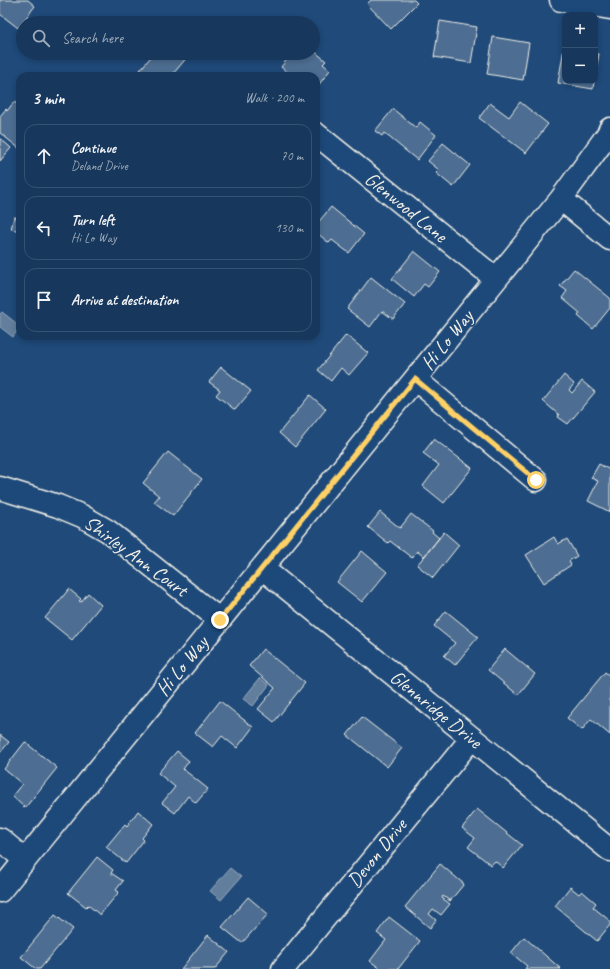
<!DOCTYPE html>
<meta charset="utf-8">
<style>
body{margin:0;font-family:Caveat,sans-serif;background:#244365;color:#f1f3f6}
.controls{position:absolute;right:12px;top:12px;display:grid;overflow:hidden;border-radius:8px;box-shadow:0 2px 6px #0003}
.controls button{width:36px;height:36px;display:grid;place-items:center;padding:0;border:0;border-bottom:1px solid #365272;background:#17385c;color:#f1f3f6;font:20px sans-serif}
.stop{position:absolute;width:12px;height:12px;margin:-9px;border:3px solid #ffd166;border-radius:50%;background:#fff}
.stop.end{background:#ffd166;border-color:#fff;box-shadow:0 1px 4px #0008}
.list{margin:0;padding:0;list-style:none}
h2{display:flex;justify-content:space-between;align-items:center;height:52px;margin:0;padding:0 16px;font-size:17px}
h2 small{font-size:13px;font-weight:400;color:#9eacbb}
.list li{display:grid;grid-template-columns:26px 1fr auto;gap:12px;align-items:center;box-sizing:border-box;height:64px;margin:0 8px 8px;padding:0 8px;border:1px solid #365272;border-radius:12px}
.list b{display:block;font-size:15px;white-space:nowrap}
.list p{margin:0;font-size:13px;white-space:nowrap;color:#9eacbb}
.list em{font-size:13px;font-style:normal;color:#9eacbb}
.icon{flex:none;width:22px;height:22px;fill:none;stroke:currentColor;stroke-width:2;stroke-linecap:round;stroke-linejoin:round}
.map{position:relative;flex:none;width:610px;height:969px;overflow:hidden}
.search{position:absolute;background:#17385c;box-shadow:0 2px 6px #0003;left:16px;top:16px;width:304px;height:44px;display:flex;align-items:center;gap:10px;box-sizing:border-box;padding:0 14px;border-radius:22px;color:#9eacbb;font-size:15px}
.panel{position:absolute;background:#17385c;box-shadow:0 2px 6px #0003;left:16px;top:72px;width:304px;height:268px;border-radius:12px}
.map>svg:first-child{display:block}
</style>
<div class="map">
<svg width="610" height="969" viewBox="0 0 610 969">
<rect width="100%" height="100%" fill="#1f4a7a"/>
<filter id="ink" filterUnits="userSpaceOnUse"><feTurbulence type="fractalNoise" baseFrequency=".025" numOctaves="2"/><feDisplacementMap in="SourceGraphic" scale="8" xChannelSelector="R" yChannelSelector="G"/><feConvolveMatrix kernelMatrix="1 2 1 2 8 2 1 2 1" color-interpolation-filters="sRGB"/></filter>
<g filter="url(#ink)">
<path fill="#627e9d" stroke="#9cacbb" d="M2,312L20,326L13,337L0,327V314Z
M260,678L269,685L253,706L243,699Z
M230,868L241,877L221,900L210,891Z"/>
<path fill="#4d6e92" stroke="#f4f1e8" d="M0,0H28L35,6L18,28L0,14Z
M371,0H414L417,3L391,29L367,4Z
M440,21L477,27L471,63L434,57Z
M493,37L529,43L523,80L487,74Z
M564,48H565V81H594L593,89L558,83Z
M313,50L326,61L323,64L330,70L317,87L316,76H292L281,67L292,53H313Z
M154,53H184L188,56L173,74L175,76H148L140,70Z
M595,53L599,54L595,76Z
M14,102L17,104L20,102V149L0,133V116L6,109L7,111Z
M520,102L548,124L526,153L479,118L490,103L509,117Z
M393,109L416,128L420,122L436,135L417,160L384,133L382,136L375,131Z
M0,138L11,148L0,161Z
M443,143L470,165L453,187L436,173L439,170L428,161Z
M331,207L364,234L349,253L332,240L329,243L316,232V225Z
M14,217L20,218V231L11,229Z
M414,251L440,272L428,287L424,284L414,297L392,279Z
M574,269L610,298V308L593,329L578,316L580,313L562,298L567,291L560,286Z
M371,277L405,304L393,319L382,311L370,327L347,309Z
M346,335L368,353L349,375L341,368L331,381L318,370Z
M221,367L251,391L235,410L216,395L220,390L209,382Z
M564,375L574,384L569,390L572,393L582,381L595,392L568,424L558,417L559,415L543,401Z
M310,395L326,409L295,447L279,433Z
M434,439L472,468L444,503L423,486L439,465L423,453Z
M168,452L202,479L173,516L154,502L159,496L143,483Z
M599,464L610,470V512L588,501L598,481L591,478Z
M380,512L400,528L411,514L433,531L432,532L439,538L424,557L417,551L412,558L390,541L388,543L368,527Z
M444,532L459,545L433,578L417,565Z
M554,537L558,544L567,539L577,556L569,561L571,565L544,583L526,555Z
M362,551L387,572L362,602L337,582Z
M69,589L81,599L79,601L81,602L88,593L101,605L72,640L45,618Z
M446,611L478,637L455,665L444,656L455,643L434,626Z
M263,649L305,683L274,722L258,709L275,688L249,666Z
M505,649L535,674L518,695L488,670Z
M605,672L610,676V735L591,719L582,730L567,718Z
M220,701L253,727L237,748L222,736L213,747L195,733Z
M362,717L402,748L387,767L347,735Z
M0,735L9,742L0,753Z
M25,742L57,768L25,808L12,796L22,784L4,769Z
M177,751L189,761L183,769L208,789L196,803L188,796L175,813L162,803L175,787L158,773Z
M477,809L522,845L503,868L495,861L491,865L468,847L475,838L462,828Z
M138,811L153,824L142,838L144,840L126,863L106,847L125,824L127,826Z
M97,857L113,870L111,873L123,881L116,890L119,892L100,915L88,905L86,907L68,893Z
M440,864L464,884L450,901L443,896L442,898L450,904L441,915L433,909L429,914L436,920L430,928L405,907Z
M570,887L579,894L582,891L596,903L593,907L610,921V925L597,941L555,906Z
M248,897L268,914L242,943L222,927Z
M55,915L73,929L40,969H36L21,957Z
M389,917L420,941L398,969H381L370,961L386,940L377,933Z
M208,935L229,952L215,969H181Z
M524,937L561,969H525L527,966L511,953Z"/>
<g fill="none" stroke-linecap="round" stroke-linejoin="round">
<defs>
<path id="minor" d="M561,0L610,8
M316,134L496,279
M561,199L610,239
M415,379L536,480
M0,488L58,506L82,516L108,531L220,620
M262,568L610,850
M0,839L25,860
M0,891L561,199L608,134L610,129
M283,969L472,738"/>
</defs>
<use href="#minor" stroke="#f4f1e8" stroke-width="25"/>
<use href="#minor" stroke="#1f4a7a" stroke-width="22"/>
</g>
</g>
<g fill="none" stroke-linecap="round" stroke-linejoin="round" filter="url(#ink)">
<path stroke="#ffd166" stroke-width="5" d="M220,620L415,379L536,480"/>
</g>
<g text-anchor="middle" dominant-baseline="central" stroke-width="3.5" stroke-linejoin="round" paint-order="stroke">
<g font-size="20" fill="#f4f1e8" stroke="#1f4a7a">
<text transform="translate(406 207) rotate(39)">Glenwood Lane</text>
<text transform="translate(447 340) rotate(-51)">Hi Lo Way</text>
<text transform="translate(136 556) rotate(36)">Shirley Ann Court</text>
<text transform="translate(182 666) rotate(-51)">Hi Lo Way</text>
<text transform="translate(436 709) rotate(39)">Glennridge Drive</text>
<text transform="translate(377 853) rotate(-51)">Devon Drive</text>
</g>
</g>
</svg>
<div class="controls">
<button>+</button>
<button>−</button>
</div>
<div class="stop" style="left:536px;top:480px"></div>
<div class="stop end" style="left:220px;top:620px"></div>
<div class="search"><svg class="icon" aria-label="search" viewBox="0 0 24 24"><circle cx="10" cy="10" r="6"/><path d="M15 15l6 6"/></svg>Search here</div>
<section class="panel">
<h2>3 min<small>Walk · 200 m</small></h2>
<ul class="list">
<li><svg class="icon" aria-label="ahead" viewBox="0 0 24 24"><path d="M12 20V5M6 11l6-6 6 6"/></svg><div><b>Continue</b><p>Deland Drive</p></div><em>70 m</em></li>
<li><svg class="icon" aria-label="left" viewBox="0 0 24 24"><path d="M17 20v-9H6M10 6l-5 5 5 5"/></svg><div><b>Turn left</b><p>Hi Lo Way</p></div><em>130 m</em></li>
<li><svg class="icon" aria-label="arrive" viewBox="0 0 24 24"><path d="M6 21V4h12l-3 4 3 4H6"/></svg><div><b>Arrive at destination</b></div></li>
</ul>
</section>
</div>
